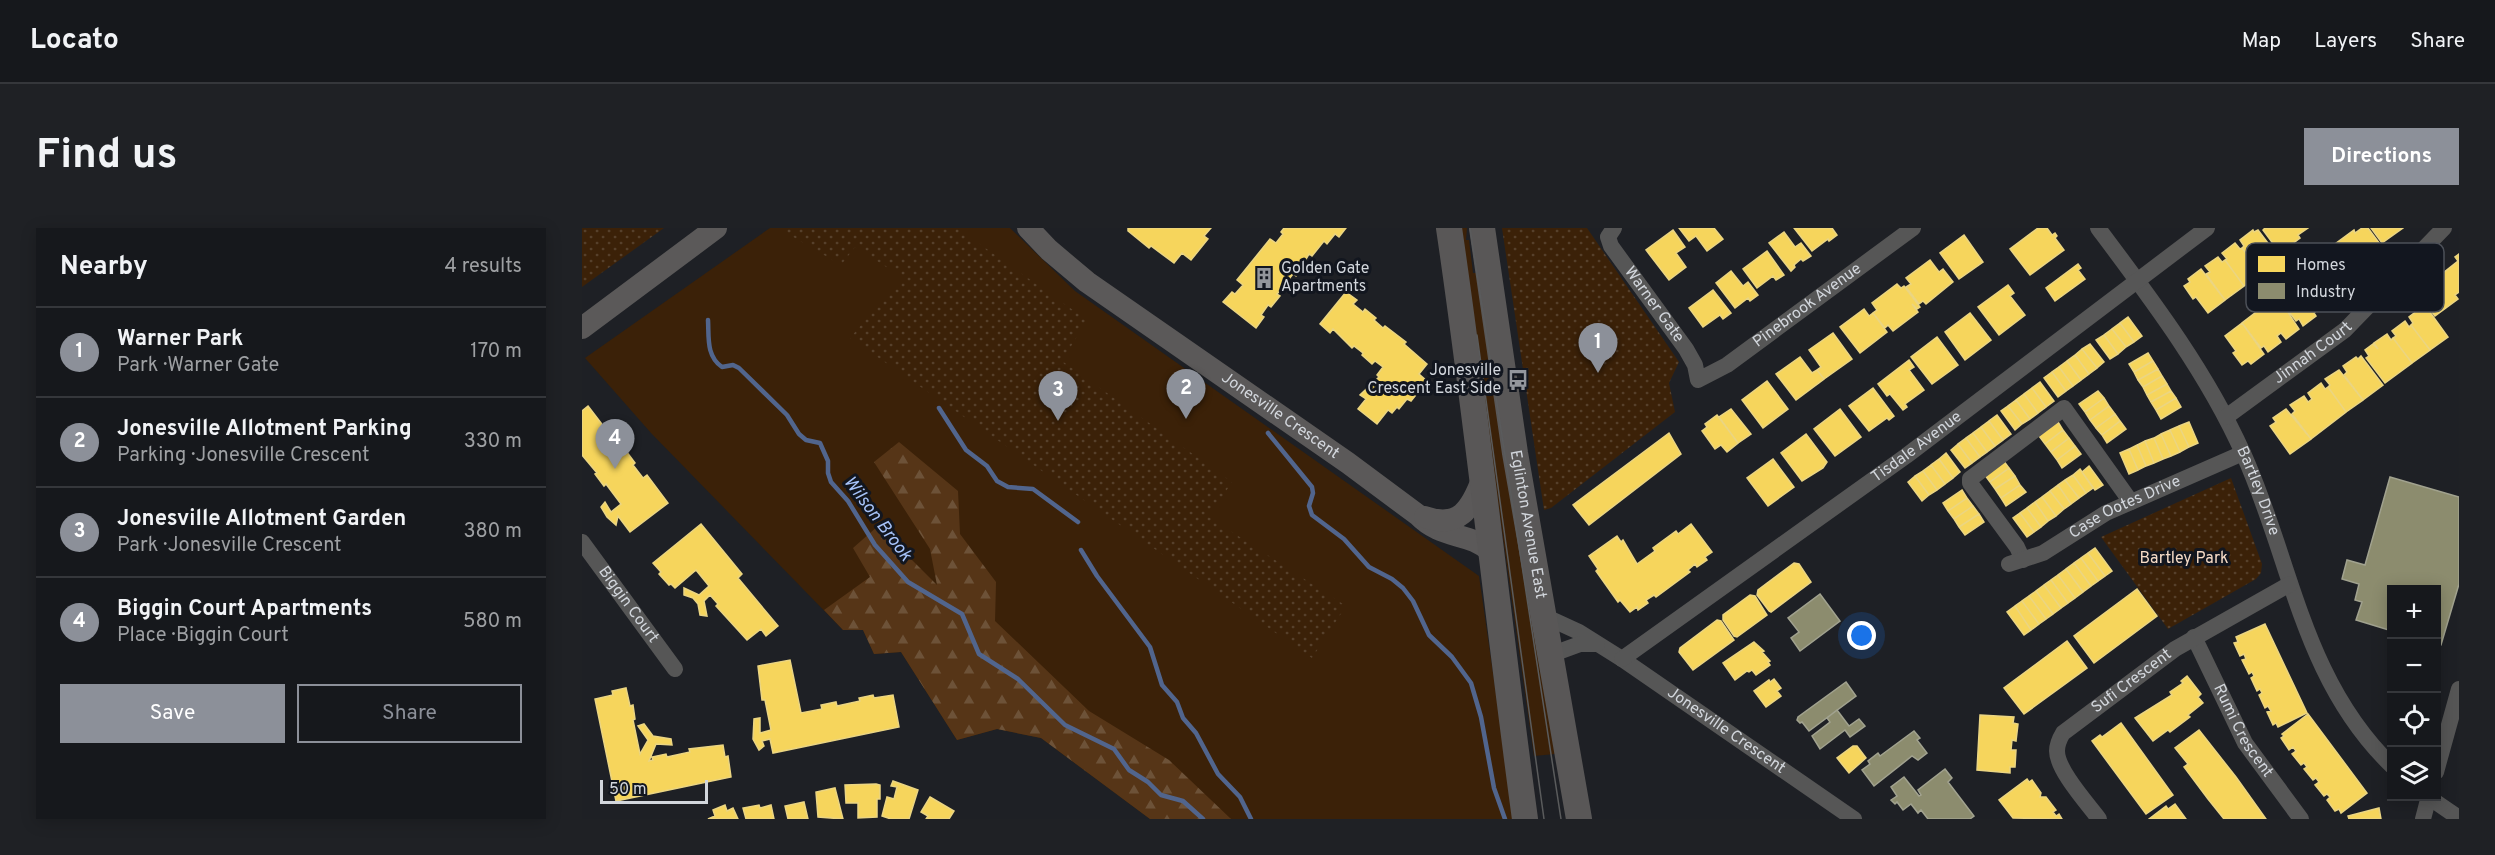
<!DOCTYPE html>
<meta charset="utf-8">
<style>
body{margin:0;font-family:Overpass,sans-serif;background:#1f2125;color:#f1f3f6}
.controls{position:absolute;right:18px;bottom:18px;display:grid;overflow:hidden;border-radius:0px;box-shadow:0 3px 15px #0003}
.controls button{width:54px;height:54px;display:grid;place-items:center;padding:0;border:0;border-bottom:2px solid #35373b;background:#16181c;color:#f1f3f6;font:30px sans-serif}
.scale{position:absolute;left:18px;bottom:15px;width:108px;box-sizing:border-box;padding-left:6px;border:3px solid #d2d6dc;border-top:0;font-size:16px;line-height:21px;white-space:nowrap;color:#d2d6dc;-webkit-text-stroke:4px #12161f;paint-order:stroke}
.you{position:absolute;left:1280px;top:408px;width:21px;height:21px;margin:-15px;border:4px solid #fff;border-radius:50%;background:#1a73e8;box-shadow:0 0 0 9px #1a73e833}
.badge{display:grid;place-items:center;width:39px;height:39px;border-radius:50%;background:#8c9099;color:#fff;font-size:20px;font-weight:700}
.pin{position:absolute;translate:-50% -50px;filter:drop-shadow(0 2px 3px #0008)}
.pin::after{content:'';position:absolute;top:32px;width:21px;height:18px;background:inherit;clip-path:polygon(0 0,100% 0,50% 100%)}
.list{margin:0;padding:0;list-style:none}
h2{display:flex;justify-content:space-between;align-items:center;height:78px;margin:0;padding:0 24px;font-size:26px}
h2 small{font-size:20px;font-weight:400;color:#9ea0a3}
.list li{display:grid;grid-template-columns:39px 1fr auto;gap:18px;align-items:center;box-sizing:border-box;height:90px;padding:0 24px;border-top:2px solid #35373b}
.list b{display:block;font-size:22px;white-space:nowrap}
.list p{margin:0;font-size:20px;white-space:nowrap;color:#9ea0a3}
.list em{font-size:20px;font-style:normal;color:#9ea0a3}
.actions{display:flex;gap:12px;padding:18px 24px}
.actions a{flex:1;padding:14px 0;border:2px solid #8c9099;border-radius:0px;text-align:center;font-size:21px;color:#8c9099}
.actions .main{background:#8c9099;color:#fff}
.icon{flex:none;width:33px;height:33px;fill:none;stroke:currentColor;stroke-width:2;stroke-linecap:round;stroke-linejoin:round}
.map{position:relative;flex:none;width:1877px;height:591px;overflow:hidden;border-radius:0px}
header{display:flex;align-items:center;gap:36px;box-sizing:border-box;height:84px;padding:0 30px;background:#16181c;border-bottom:2px solid #35373b}
header strong{font-size:28px}
nav{display:flex;gap:33px;margin-inline-start:auto;font-size:21px}
.intro{display:flex;align-items:center;justify-content:space-between;box-sizing:border-box;height:144px;padding:0 36px}
h1{margin:0;font-size:42px}
.button{padding:15px 27px;border-radius:0px;background:#8c9099;color:#fff;font-size:21px;font-weight:700}
main{display:flex;gap:36px;padding:0 36px}
aside{flex:1;background:#16181c;border-radius:0px;box-shadow:0 3px 15px #0003}
.map>svg:first-child{display:block}
</style>
<header>
<strong>Locato</strong>
<nav><a>Map</a><a>Layers</a><a>Share</a></nav>
</header>
<div class="intro"><h1>Find us</h1><a class="button">Directions</a></div>
<main>
<aside>
<h2>Nearby<small>4 results</small></h2>
<ul class="list">
<li><span class="badge">1</span><div><b>Warner Park</b><p>Park · Warner Gate</p></div><em>170 m</em></li>
<li><span class="badge">2</span><div><b>Jonesville Allotment Parking</b><p>Parking · Jonesville Crescent</p></div><em>330 m</em></li>
<li><span class="badge">3</span><div><b>Jonesville Allotment Garden</b><p>Park · Jonesville Crescent</p></div><em>380 m</em></li>
<li><span class="badge">4</span><div><b>Biggin Court Apartments</b><p>Place · Biggin Court</p></div><em>580 m</em></li>
</ul>
<div class="actions"><a class="main">Save</a><a>Share</a></div>
</aside>
<div class="map">
<svg width="1877" height="591" viewBox="0 0 1877 591">
<defs>
<pattern id="forest-firs" width="22" height="20" patternUnits="userSpaceOnUse" patternTransform="scale(1.5)"><rect width="22" height="20" fill="#563517"/><path d="M5 1l3.5 6h-7zM16 11l3.5 6h-7z" fill="#6d5238"/></pattern>
<pattern id="park-dots" width="8" height="8" patternUnits="userSpaceOnUse" patternTransform="scale(1.5)"><rect width="8" height="8" fill="#3b2108"/><path d="M2 2h.1M6 6h.1" fill="none" stroke="#56402b" stroke-width="1.8" stroke-linecap="round"/></pattern>
</defs>
<rect width="100%" height="100%" fill="#1e2025"/>
<path fill="#3b2108" d="M188,0H428L493,63L897,348L932,591H568L459,510L415,501L375,512L319,424L292,426L281,402H261L69,205L3,130Z
M877,0H885L884,12H887L891,45H897L973,526L952,528Z"/>
<path fill="url(#forest-firs)" d="M317,214L376,263L378,306L414,354L413,393L507,483L587,532L649,591H568L459,510L415,501L375,512L319,424L292,426L281,402H261L242,382L288,349L271,320L296,298L355,357L348,321L292,234Z"/>
<path fill="url(#park-dots)" d="M0,0H82L0,59Z
M196,0H375L505,92L480,133L650,254L627,289L764,378L730,430L268,110L320,49L273,19L259,37Z
M920,0H1005L1097,134L1087,155L1093,184L969,280L962,282Z
M1649,250L1680,336L1679,345L1674,351L1586,401L1519,309Z"/>
<path fill="#f6d55c" stroke="#ebd582" stroke-width="1.5" d="M546,0H629L622,8L626,11L609,32L600,25L592,35L569,18L567,20L546,3Z
M702,0H764L757,9L753,6L745,16L742,13L730,28L727,26L714,48L711,46L695,66L698,68L689,79L686,77L679,87L682,89L674,100L641,74L650,64L653,66L661,57L655,52L688,11L694,15L701,6L699,4Z
M1097,0H1132L1141,11L1125,23L1114,8L1107,13Z
M1212,0H1250L1255,7L1247,13L1246,11L1230,23Z
M1456,0H1465L1470,7L1473,5L1475,8L1473,10L1482,22L1448,47L1428,21Z
M1683,0H1726L1716,7L1718,10L1698,25L1681,2Z
M1780,0H1786L1801,20L1789,29L1788,26L1761,46L1763,50L1753,57L1755,60L1734,75L1717,52L1737,38L1734,35L1744,28L1742,24L1772,2L1773,5Z
M1789,0H1821L1800,15Z
M1091,2L1103,19L1094,25L1104,39L1087,52L1064,22Z
M1671,2L1672,4L1676,2L1698,31L1679,45L1660,20L1662,18L1658,12Z
M1202,4L1213,19L1219,15L1229,28L1221,33L1219,31L1212,37L1213,39L1209,43L1187,15Z
M1382,7L1401,34L1377,51L1358,25Z
M1653,15L1658,21L1660,20L1679,45L1662,58L1643,32L1645,31L1640,25Z
M1185,23L1202,47L1194,52L1191,48L1175,60L1161,41Z
M1877,26V64L1873,67L1876,71L1853,88L1837,67L1858,52L1856,49L1876,33L1873,29Z
M1636,29L1640,34L1643,32L1662,58L1643,72L1624,46L1628,44L1623,38Z
M1348,32L1357,44L1361,41L1371,54L1344,76L1341,73L1337,76L1324,59L1329,56L1324,50Z
M1496,36L1499,40L1496,42L1503,51L1473,73L1464,60Z
M1619,41L1643,72L1626,85L1614,69L1611,71L1602,58L1608,54L1606,51Z
M1149,43L1161,58L1166,54L1176,67L1168,73L1166,70L1153,80L1134,55Z
M1714,54L1735,82L1732,85L1734,88L1721,98L1717,91L1714,93L1695,68Z
M1315,56L1319,60L1322,58L1338,79L1335,81L1330,76L1336,84L1311,103L1306,97L1303,100L1291,85L1295,82L1290,75Z
M1426,57L1432,65L1428,68L1443,87L1417,107L1396,79Z
M1131,62L1149,85L1141,91L1138,87L1121,99L1107,80Z
M764,64L775,72L771,76L781,84L783,81L794,90L792,92L801,100L803,98L824,114L822,116L845,136L837,146L845,153L829,173L825,171L817,181L815,179L810,185L806,182L795,196L776,181L784,171L778,167L797,149L795,147L801,139L793,133L790,136L780,127L781,125L772,118L770,120L751,101L748,105L738,96Z
M1695,68L1717,101L1704,111L1699,105L1695,108L1699,114L1686,124L1682,118L1679,120L1660,95Z
M1840,79L1842,82L1845,80L1866,109L1848,122L1829,97L1831,95L1827,89Z
M1282,81L1287,88L1291,85L1305,104L1278,125L1258,99Z
M1388,85L1409,112L1383,132L1363,104Z
M1546,89L1560,108L1552,114L1538,95Z
M1823,93L1827,99L1829,97L1848,122L1830,135L1811,110L1814,108L1810,103Z
M1538,95L1552,114L1544,119L1530,101Z
M1660,95L1682,126L1669,136L1666,133L1660,137L1651,125L1654,123L1643,108Z
M1530,101L1544,119L1536,126L1522,107Z
M1251,105L1270,131L1242,151L1235,142L1239,139L1227,122Z
M1805,106L1809,112L1811,110L1830,135L1803,155L1784,130L1787,128L1783,122L1791,116L1796,121L1792,115Z
M1522,107L1536,126L1528,131L1514,112Z
M1355,109L1376,137L1350,156L1329,129Z
M1508,116L1522,134L1515,140L1500,121Z
M1500,121L1515,140L1507,146L1493,127Z
M1566,125L1571,133L1552,144L1547,136Z
M1493,127L1507,146L1499,152L1485,133Z
M1779,128L1801,157L1781,172L1762,147L1765,144L1761,138L1774,129L1776,131Z
M1218,129L1230,145L1235,142L1242,151L1214,172L1194,146Z
M1327,132L1332,139L1327,142L1342,162L1323,176L1325,179L1321,182L1308,166L1305,168L1296,156Z
M1485,133L1499,152L1491,158L1477,139Z
M1571,133L1576,141L1556,152L1552,144Z
M1477,139L1491,158L1484,163L1470,144Z
M1576,141L1580,148L1561,159L1556,152Z
M1757,142L1781,172L1764,184L1746,159L1748,157L1743,151Z
M1470,144L1484,163L1476,169L1462,150Z
M1580,148L1585,156L1565,167L1561,159Z
M1185,153L1206,181L1181,200L1160,172Z
M1458,154L1472,173L1464,179L1450,160Z
M1739,155L1743,161L1746,159L1764,184L1729,211L1710,186L1713,183L1708,177L1722,168L1726,174L1730,171L1726,165Z
M1585,156L1589,163L1569,174L1565,167Z
M1291,160L1312,188L1307,192L1305,190L1287,203L1267,178Z
M1450,160L1464,179L1456,185L1442,166Z
M1516,163L1522,170L1503,184L1497,176Z
M1589,163L1594,170L1574,182L1569,174Z
M1442,166L1456,185L1448,191L1434,172Z
M1522,170L1527,178L1508,192L1503,184Z
M1594,170L1599,179L1579,191L1574,182Z
M1434,172L1448,191L1440,196L1426,178Z
M6,178L42,225L44,223L53,235L51,237L61,250L65,247L86,275L48,304L36,288L34,297L25,289L19,279L23,274L29,284L39,276L24,256L22,258L13,246L15,245L0,227V183Z
M1426,178L1440,196L1433,202L1419,183Z
M1527,178L1533,186L1514,200L1508,192Z
M1149,181L1169,206L1156,215L1137,189Z
M1258,181L1279,209L1253,228L1232,201Z
M1704,181L1729,211L1708,226L1688,198L1694,194L1691,190Z
M1533,186L1538,193L1520,207L1514,200Z
M1135,187L1156,215L1145,224L1139,217L1133,221L1120,203L1125,199L1123,196Z
M1415,187L1429,206L1421,212L1407,193Z
M1407,193L1421,212L1413,218L1399,199Z
M1538,193L1544,201L1525,215L1520,207Z
M1476,194L1481,202L1463,216L1457,208Z
M1607,194L1616,215L1607,219L1597,198Z
M1597,198L1607,219L1598,224L1588,202Z
M1399,199L1413,218L1405,224L1391,205Z
M1481,202L1487,210L1469,224L1463,216Z
M1588,202L1598,224L1589,228L1579,206Z
M1087,205L1099,226L1007,297L991,277Z
M1391,205L1405,224L1398,229L1384,210Z
M1224,206L1245,234L1241,240L1220,253L1199,225Z
M1579,206L1589,228L1581,231L1572,210Z
M1384,210L1398,229L1390,235L1376,216Z
M1487,210L1493,218L1475,232L1469,224Z
M1572,210L1581,231L1572,235L1563,213Z
M1563,213L1572,235L1564,238L1555,217Z
M1376,216L1390,235L1383,240L1369,222Z
M1555,217L1564,238L1556,242L1547,221Z
M1493,218L1499,226L1480,240L1475,232Z
M1547,221L1556,242L1547,246L1538,225Z
M1364,225L1378,244L1371,250L1357,231Z
M1191,231L1212,259L1186,278L1165,250Z
M1357,231L1371,250L1363,256L1349,237Z
M1421,232L1427,240L1408,254L1402,246Z
M1349,237L1363,256L1355,262L1341,243Z
M1507,238L1521,257L1513,262L1500,244Z
M1427,240L1433,248L1413,261L1408,254Z
M1498,241L1511,260L1504,265L1491,247Z
M1341,243L1355,262L1347,267L1333,248Z
M1491,247L1504,265L1497,270L1483,252Z
M1333,248L1347,267L1340,273L1326,254Z
M1433,248L1438,257L1419,270L1413,261Z
M1483,252L1497,270L1489,276L1476,257Z
M1438,257L1444,264L1424,278L1419,270Z
M1476,257L1489,276L1482,281L1468,263Z
M1380,262L1385,270L1366,283L1361,275Z
M1468,263L1482,281L1474,288L1460,269Z
M1460,269L1474,288L1466,293L1453,274Z
M1385,270L1391,278L1372,291L1366,283Z
M1453,274L1466,293L1459,299L1445,280Z
M1391,278L1397,286L1377,299L1372,291Z
M1445,280L1459,299L1452,304L1438,285Z
M1438,285L1452,304L1445,309L1431,290Z
M1397,286L1402,294L1383,307L1377,299Z
M119,296L160,346L156,350L196,398L184,408L179,401L165,412L134,378L136,376L128,367L122,373L125,388L118,387L116,376L111,370L102,367V360L117,367L127,358L114,342L93,360L89,356L87,357L77,346L79,344L71,335Z
M1109,296L1130,324L1123,329L1125,332L1115,339L1113,336L1106,342L1108,344L1074,369L1072,367L1064,372L1066,375L1056,382L1055,379L1048,384L1038,372L1036,374L1014,343L1016,341L1007,328L1035,308L1039,314L1041,312L1055,336L1073,323L1071,320L1094,303L1096,306Z
M1513,320L1530,343L1523,348L1506,325Z
M1506,325L1523,348L1516,353L1499,330Z
M1499,330L1516,353L1509,358L1492,335Z
M1212,335L1217,336L1229,354L1189,384L1187,383L1175,367L1176,362Z
M1492,335L1509,358L1501,364L1484,341Z
M1484,341L1501,364L1493,370L1476,347Z
M1476,347L1493,370L1486,375L1469,352Z
M1469,352L1486,375L1479,380L1462,357Z
M1462,357L1479,380L1471,386L1454,363Z
M1555,361L1575,388L1512,435L1492,408Z
M1454,363L1471,386L1464,391L1447,368Z
M1168,367L1173,368L1185,387L1155,409L1152,408L1141,392V387Z
M1447,368L1464,391L1457,396L1440,373Z
M1440,373L1457,396L1449,402L1433,378Z
M1433,378L1449,402L1442,407L1425,384Z
M1135,392L1139,393L1152,412L1111,442L1097,424L1098,420Z
M1683,396L1725,485L1696,499L1694,495L1691,497L1685,484L1689,483L1686,478L1683,480L1677,467L1680,465L1678,461L1675,463L1669,450L1672,448L1670,444L1667,446L1660,432L1664,431L1662,426L1658,428L1652,415L1656,414L1654,409Z
M1485,413L1505,440L1442,486L1422,460Z
M1172,414L1182,423L1180,424L1188,433L1186,434L1188,437L1174,447L1170,442L1167,444L1165,443L1153,452L1141,435Z
M208,432L219,485L240,481L239,477L254,474L255,478L278,473L277,470L291,467L292,470L311,467L317,499L191,525L188,511L180,513L182,518L177,522L171,511L172,491L178,490V505L189,502L183,472H180L176,438Z
M1605,448L1619,466L1616,469L1621,475L1606,487L1608,489L1588,504L1586,502L1571,513L1553,490L1590,467L1588,464L1601,455L1599,453Z
M1192,451L1199,460L1195,463L1199,468L1184,479L1172,463L1187,452L1188,454Z
M44,460L48,478L51,477L53,491L51,492L58,526L66,512L56,498L62,496L71,508L89,511L90,517L74,516L67,533L71,532L70,529L84,526L85,529L108,524L107,521L141,517L143,529L146,528L149,549L34,573L13,471L31,467L30,463Z
M1726,486L1785,565L1759,585L1757,581L1753,583L1745,572L1748,569L1745,566L1742,568L1733,557L1737,554L1734,550L1731,552L1722,541L1725,539L1722,535L1719,537L1710,526L1714,523L1711,519L1707,522L1699,510L1702,508L1700,506Z
M1398,487L1432,489L1431,495L1436,496L1434,513L1430,512L1429,522H1434L1433,539H1428V545L1395,542Z
M1539,495L1591,567L1564,586L1510,513L1518,507L1520,509Z
M1617,502L1654,549L1684,591H1642L1626,571L1602,539L1606,536L1593,520Z
M1271,518H1275L1284,530L1267,545L1255,530Z
M1445,551L1447,554L1450,552L1459,565L1458,569H1464L1474,582L1471,584L1474,588L1477,586L1480,591L1431,590L1417,572Z
M311,553L336,562L327,591H309L300,588L305,569L312,571L315,559L309,558Z
M294,556L298,557V571H295V589L276,590V575H264L263,557Z
M253,560L261,591L236,589L234,564Z
M348,569L372,583L367,591H344L346,588L339,584Z
M222,574L226,591H206L203,578Z
M1593,576L1604,591H1567L1584,578L1586,581Z
M143,577L145,583L151,580L156,591H126L133,588L131,582Z
M177,577L178,580L189,577L192,591H164L161,580Z
M1797,580L1799,591H1767L1766,588Z"/>
<path fill="#8c8c6e" stroke="#a1a28f" stroke-width="1.5" d="M1808,249L1877,269V356L1859,417L1854,416V362H1810V403L1774,392L1780,374L1773,372L1777,356L1760,351L1765,332L1783,337Z
M1238,366L1258,393L1218,423L1209,410L1217,404L1206,390Z
M1264,454L1274,468L1227,503L1220,494L1218,495L1215,492L1216,489Z
M1255,482L1267,498L1277,491L1283,498L1268,509L1263,502L1238,521L1230,508L1248,494L1245,490Z
M1332,503L1338,510L1335,512L1345,525L1336,532L1330,528L1292,558L1280,542L1288,536L1286,533L1296,525L1298,528Z
M1363,541L1370,550L1366,554L1392,588L1388,591H1346L1339,582L1336,585L1329,576L1321,582L1315,574L1313,576L1309,572L1315,568L1309,559L1322,549L1337,568L1339,567L1336,562Z"/>
<g fill="none" stroke-linecap="round" stroke-linejoin="round">
<path stroke="#51658d" stroke-width="4.5" d="M126,92C127,109 124,128 140,139L151,137L157,140L205,187L217,206L224,212L238,215L246,233V245L249,254L266,273L293,317L326,354L380,386L397,426L436,451L483,497L532,521L547,542L566,554L579,567L601,573L621,591
M357,180L384,222L405,238L415,253L426,259L451,261L496,294
M686,205L730,259L731,265L727,278L730,287L762,311L787,339L810,351L821,360L831,373L847,407L870,429L889,455L899,489L912,560L923,591
M499,322L515,348L568,419L580,457L595,474L601,490L614,505L636,546L658,569L669,591"/>
<g stroke="#565656" stroke-width="16">
<path id="s1" d="M1032,0L1026,9L1029,18L1104,121L1113,137L1116,152L1145,137L1331,0"/>
<path id="s2" d="M1516,0C1570,72 1624,143 1661,225C1710,333 1720,451 1810,538"/>
<path id="s3" d="M1644,189L1763,102L1862,0"/>
<path id="s4" d="M0,314L93,441"/>
<path d="M1441,332L1435,319L1388,255V251L1482,180L1549,274"/>
<path id="s5" d="M1427,336L1461,325L1524,285L1661,225"/>
<path id="s6" d="M960,387L997,404L1040,431L1272,591"/>
<path id="s7" d="M1612,409L1663,515L1719,591"/>
<path d="M968,427L998,416H1015"/>
<path id="s8" d="M1040,431L1324,228L1625,0"/>
<path d="M1854,544L1877,461"/>
<path d="M1845,568L1877,590"/>
<path id="s9" d="M1517,591C1505,575 1475,542 1475,523C1475,516 1478,510 1481,505L1593,421L1708,356"/>
<path d="M1841,591L1847,568"/>
</g>
<g stroke="#5b5959" stroke-width="22">
<path id="s10" d="M446,0L467,22L505,54L766,235L836,287C860,312 887,303 909,324"/>
<path d="M0,100L134,0"/>
<path d="M843,289C877,301 889,281 900,252"/>
</g>
<g stroke="#595757" stroke-width="26">
<path d="M867,0C896,196 916,394 943,591"/>
<path id="s11" d="M900,0L933,225L997,591"/>
</g>
<path stroke="#5a5b5c" stroke-width="1.5" d="M888,0L979,591
M895,107L962,591"/>
</g>
<defs>
<symbol id="building-bare" viewBox="-9 -9 18 18"><path d="M-4-6H4V6H1V3H-1V6H-4ZM-2.5-4.3h1.7v1.8h-1.7ZM.8-4.3h1.7v1.8H.8ZM-2.5-1h1.7V.8h-1.7ZM.8-1h1.7V.8H.8Z" fill="#93969c" stroke="#12161f" stroke-width="2.5" paint-order="stroke"/></symbol>
<symbol id="bus-bare" viewBox="-9 -9 18 18"><path d="M-5-6H5V4H4V6H2V4H-2V6H-4V4H-5ZM-3.5-4V0h7V-4ZM-3.5 1.2v1.5H-2V1.2ZM2 1.2v1.5H3.5V1.2Z" fill="#93969c" stroke="#12161f" stroke-width="2.5" paint-order="stroke"/></symbol>
</defs>
<g fill-rule="evenodd">
<use href="#building-bare" x="667" y="35" width="30" height="30"/>
<use href="#bus-bare" x="921" y="137" width="30" height="30"/>
</g>
<g text-anchor="middle" dominant-baseline="central" stroke-width="6" stroke-linejoin="round" paint-order="stroke">
<g font-size="16" fill="#d2d6dc" stroke="#12161f" text-anchor="start">
<text x="699" y="41">Golden Gate<tspan x="699" dy="18">Apartments</tspan></text>
<text x="919" y="143" text-anchor="end">Jonesville<tspan x="919" dy="18">Crescent East Side</tspan></text>
</g>
<g font-size="16" fill="#d2d6dc" stroke="#12161f">
<text stroke="none"><textPath href="#s1" startOffset="93">Warner Gate</textPath></text>
<text stroke="none"><textPath href="#s1" startOffset="314">Pinebrook Avenue</textPath></text>
<text stroke="none"><textPath href="#s3" startOffset="108">Jinnah Court</textPath></text>
<text stroke="none"><textPath href="#s10" startOffset="315">Jonesville Crescent</textPath></text>
<text stroke="none"><textPath href="#s8" startOffset="363">Tisdale Avenue</textPath></text>
<text stroke="none"><textPath href="#s2" startOffset="309">Bartley Drive</textPath></text>
<text stroke="none"><textPath href="#s5" startOffset="130">Case Ootes Drive</textPath></text>
<text stroke="none"><textPath href="#s11" startOffset="300">Eglinton Avenue East</textPath></text>
<text stroke="none"><textPath href="#s4" startOffset="78">Biggin Court</textPath></text>
<text stroke="none"><textPath href="#s9" startOffset="186">Sufi Crescent</textPath></text>
<text stroke="none"><textPath href="#s7" startOffset="106">Rumi Crescent</textPath></text>
<text stroke="none"><textPath href="#s6" startOffset="218">Jonesville Crescent</textPath></text>
</g>
<g font-size="16" fill="#f7dcc7" stroke="#12161f">
<text x="1602" y="331">Bartley Park</text>
</g>
<g font-size="18" font-style="italic" fill="#a7c3f9" stroke="#12161f">
<text transform="translate(295 291) rotate(53)">Wilson Brook</text>
</g>
</g>
<rect x="1664" y="15" width="198" height="69" rx="9" fill="#12161f" stroke="#4c5058" stroke-width="1.5"/>
<rect x="1676" y="28" width="27" height="16" fill="#f6d55c"/>
<rect x="1676" y="55" width="27" height="16" fill="#8c8c6e"/>
<g font-size="16" fill="#d2d6dc">
<text x="1714" y="42">Homes</text>
<text x="1714" y="69">Industry</text>
</g>
</svg>
<div class="controls">
<button>+</button>
<button>−</button>
<button><svg class="icon" aria-label="locate" viewBox="0 0 24 24"><circle cx="12" cy="12" r="6"/><path d="M12 2v4M12 18v4M2 12h4M18 12h4"/></svg></button>
<button><svg class="icon" aria-label="layers" viewBox="0 0 24 24"><path d="M12 4l9 5-9 5-9-5zM3 14l9 5 9-5"/></svg></button>
</div>
<div class="scale">50 m</div>
<div class="you"></div>
<div class="pin badge" style="left:1016px;top:145px">1</div>
<div class="pin badge" style="left:604px;top:191px">2</div>
<div class="pin badge" style="left:476px;top:193px">3</div>
<div class="pin badge" style="left:33px;top:241px">4</div>
</div>
</main>
